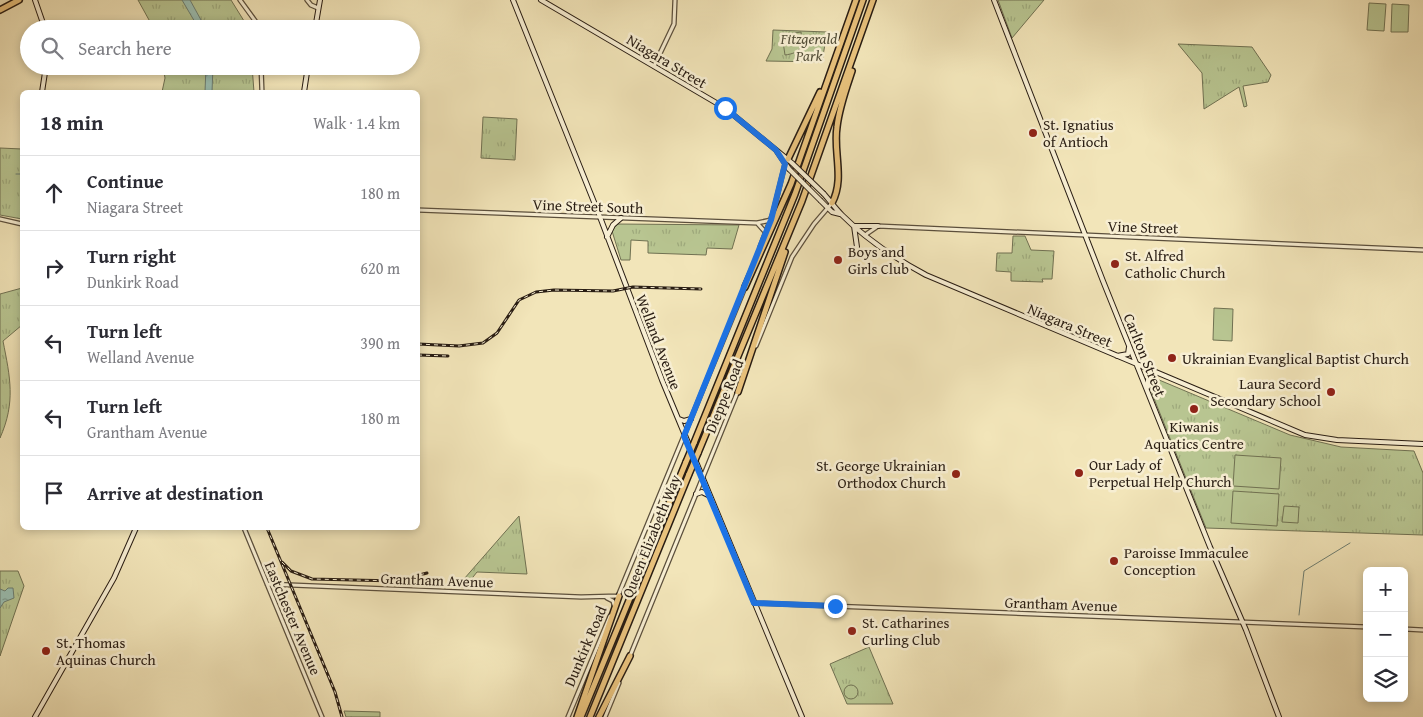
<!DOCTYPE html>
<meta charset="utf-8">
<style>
body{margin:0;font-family:"Gentium Book Plus",serif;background:#f7f7f7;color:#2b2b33}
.controls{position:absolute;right:15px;bottom:15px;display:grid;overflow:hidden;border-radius:8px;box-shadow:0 2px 8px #0003}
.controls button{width:45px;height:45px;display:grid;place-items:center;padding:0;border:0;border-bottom:1px solid #e1e1e2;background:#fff;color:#2b2b33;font:25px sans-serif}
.stop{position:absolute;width:15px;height:15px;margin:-11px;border:4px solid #1a73e8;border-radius:50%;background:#fff}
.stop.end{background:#1a73e8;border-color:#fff;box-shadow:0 1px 5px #0008}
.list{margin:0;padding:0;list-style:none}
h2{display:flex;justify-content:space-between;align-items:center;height:65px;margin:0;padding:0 20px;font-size:21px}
h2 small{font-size:16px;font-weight:400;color:#7c7c81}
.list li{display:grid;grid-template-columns:32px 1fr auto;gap:15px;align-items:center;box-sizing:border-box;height:75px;padding:0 20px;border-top:1px solid #e1e1e2}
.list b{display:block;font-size:19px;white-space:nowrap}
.list p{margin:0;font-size:16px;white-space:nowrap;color:#7c7c81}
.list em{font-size:16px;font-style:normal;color:#7c7c81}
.icon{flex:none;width:28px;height:28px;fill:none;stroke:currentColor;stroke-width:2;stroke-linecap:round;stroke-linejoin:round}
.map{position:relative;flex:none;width:1423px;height:717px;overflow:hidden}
.search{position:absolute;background:#fff;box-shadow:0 2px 8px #0003;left:20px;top:20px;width:400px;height:55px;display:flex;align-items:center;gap:12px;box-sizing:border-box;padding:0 18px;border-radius:28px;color:#7c7c81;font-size:19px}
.panel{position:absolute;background:#fff;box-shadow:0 2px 8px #0003;left:20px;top:90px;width:400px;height:440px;border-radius:8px}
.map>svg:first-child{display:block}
</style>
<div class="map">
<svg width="1423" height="717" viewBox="0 0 1423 717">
<defs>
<pattern id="grass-tufts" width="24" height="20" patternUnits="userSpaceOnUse" patternTransform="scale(1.25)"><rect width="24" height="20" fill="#b8c591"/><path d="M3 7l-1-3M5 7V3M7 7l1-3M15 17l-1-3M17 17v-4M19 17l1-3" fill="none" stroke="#9ea97c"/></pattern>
<pattern id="water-ripples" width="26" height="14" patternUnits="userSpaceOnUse" patternTransform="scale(1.25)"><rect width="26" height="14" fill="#9bbfb2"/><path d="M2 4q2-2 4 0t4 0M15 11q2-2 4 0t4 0" fill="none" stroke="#7e9b90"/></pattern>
</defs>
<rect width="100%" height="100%" fill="#f2e5b9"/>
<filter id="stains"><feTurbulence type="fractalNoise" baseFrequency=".004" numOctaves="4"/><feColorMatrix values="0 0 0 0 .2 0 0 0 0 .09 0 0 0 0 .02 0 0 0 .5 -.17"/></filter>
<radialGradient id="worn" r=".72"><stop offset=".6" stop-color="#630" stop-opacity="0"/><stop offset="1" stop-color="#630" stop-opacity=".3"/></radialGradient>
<path fill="url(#grass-tufts)" stroke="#707152" d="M138,0H231L249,29H154Z
M998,0H1044L1012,38Z
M773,30L827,32L822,62L766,61L772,49Z
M1178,44L1252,47L1271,75L1268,82L1243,86L1247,106L1244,107L1239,87L1204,109L1202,73Z
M163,66H252L254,92H162L165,78Z
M483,117L517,119L515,160L481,158Z
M0,148L22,149V219L0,215Z
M617,224L739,225L732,249L707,248L706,255L648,253V241L631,240L630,260H621L612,231Z
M1013,236H1025L1031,250L1054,251L1052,279H1042L1043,282L1011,281V272L996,271L997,253H1012Z
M22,288V325L3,341C10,377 16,402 0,438V294Z
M1152,377L1290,435L1341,447L1414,451L1423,473V535L1206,528L1153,396L1148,381Z
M519,516L527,574L477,572L465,587H457Z
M0,571H18L24,586L0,656Z
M869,647L893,704H847L830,664Z
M344,711L380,712V717H346Z"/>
<path fill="#b8c591" stroke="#707152" d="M1369,3L1386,4L1384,31L1367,30Z
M1392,4L1409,5L1408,32H1391Z
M801,32C803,48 800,53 785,55L782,35Z
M1214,308L1233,309L1232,341L1213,340Z
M1235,455L1281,458L1279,489L1233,486Z
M1233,491L1279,494L1277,526L1231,523Z
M1284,506L1299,507L1298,523L1282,522Z
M844 692a7 7 0 1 1 14 0a7 7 0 1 1-14 0Z"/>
<path fill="url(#water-ripples)" stroke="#6d7e72" d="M182,0H190L206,29H199Z
M206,66H213L212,92H205Z
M8,588H13L14,598L4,602L0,608V589L5,591Z"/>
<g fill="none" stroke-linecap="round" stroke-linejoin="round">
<path stroke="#6d7e72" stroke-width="1" d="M16,174H21
M1299,615L1304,571L1350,543"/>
<defs>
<path id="tertiary" d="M240,0L256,22L258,29
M307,0L311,5L318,8
M261,66L262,92
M654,66L674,24L675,0
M418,210L757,223L771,220
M0,219L22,224
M758,224L766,233
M865,235L878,226L1423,250
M760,247L773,213L785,164
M756,346L792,257L814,224L832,203
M244,528L322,717
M267,584L581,597L618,596
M618,596L746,285
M607,598L613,601L614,605
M754,603L1367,627
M1404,629L1423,630
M630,656L738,391
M568,717L610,616
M605,717L619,683"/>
<path id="secondary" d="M35,0L45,29
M513,0L600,217L662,380L802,717
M541,0L725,108L792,163
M994,0L1103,281L1210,547L1246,630L1279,717
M315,29L320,0
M42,92L46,66
M304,92L308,66
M776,150L789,169
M824,194C830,201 836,209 842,215C866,239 896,259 926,275L1305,435L1337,440L1423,444
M821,201L832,212L840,214
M854,226H878
M854,226L857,247
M607,237L613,225L621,218
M1117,356L1128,354L1129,347
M1148,387V380L1156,373
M679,419L684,421L691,419
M696,494L702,492L708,495
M35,717L114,578L136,528"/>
<path id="motorway" d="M0,10L19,0
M788,159L820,92
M832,203C845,179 833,152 837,127C839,108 846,89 852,71
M745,287L791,184L856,0
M738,392L785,252
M694,443L795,194L863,0
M698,453L802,201L873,0
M577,717L619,596
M581,717L686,462
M590,717L689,474
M599,717L630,656"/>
</defs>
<use href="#tertiary" stroke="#5b4f3c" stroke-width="5.5"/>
<use href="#secondary" stroke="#291d13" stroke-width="6"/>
<use href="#motorway" stroke="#291d13" stroke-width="8"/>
<use href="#tertiary" stroke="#f7eed2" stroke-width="3"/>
<use href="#secondary" stroke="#f7eed2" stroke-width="4"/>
<use href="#motorway" stroke="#e9c27c" stroke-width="5"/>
<defs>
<path id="rail" d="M418,344L459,346L483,343L497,333L519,300L536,292L554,290L613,291L633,287L701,289
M418,355L448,356
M267,528L335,692L342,717
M282,562L291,571L312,579L396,581L427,573"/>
</defs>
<use href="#rail" stroke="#291d13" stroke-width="3"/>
<use href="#rail" stroke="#f7eed2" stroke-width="1" stroke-dasharray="4" stroke-linecap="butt"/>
<defs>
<path id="secondary-bridge" d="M792,163L824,194
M789,169L821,201"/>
<path id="motorway-bridge" d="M686,462L694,443
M689,474L698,453"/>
</defs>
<use href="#secondary-bridge" stroke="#291d13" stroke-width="6" stroke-linecap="butt"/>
<use href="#motorway-bridge" stroke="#291d13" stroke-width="8" stroke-linecap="butt"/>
<use href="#secondary-bridge" stroke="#f7eed2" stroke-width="4"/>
<use href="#motorway-bridge" stroke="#e9c27c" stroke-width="5"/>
</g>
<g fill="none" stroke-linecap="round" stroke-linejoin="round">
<path stroke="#1a73e8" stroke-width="6" d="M725,108L776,150L785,164L771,220L684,436L754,603L835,606"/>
</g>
<g fill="#8f2418" stroke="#f7eed2" stroke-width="2">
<circle cx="1033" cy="133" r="5"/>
<circle cx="838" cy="260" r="5"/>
<circle cx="1115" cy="264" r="5"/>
<circle cx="1172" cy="358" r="5"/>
<circle cx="1331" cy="392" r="5"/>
<circle cx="1194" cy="409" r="5"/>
<circle cx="1079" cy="473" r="5"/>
<circle cx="956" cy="474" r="5"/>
<circle cx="1114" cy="561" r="5"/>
<circle cx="852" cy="631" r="5"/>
<circle cx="46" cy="651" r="5"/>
</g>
<g text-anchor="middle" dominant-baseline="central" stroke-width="5" stroke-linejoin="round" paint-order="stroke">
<g font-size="15" font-style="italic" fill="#544f39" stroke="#f7eed2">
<text x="809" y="38">Fitzgerald<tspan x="809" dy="17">Park</tspan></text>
</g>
<g font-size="15" fill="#291d13" stroke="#f7eed2">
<text transform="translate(667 61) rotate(31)">Niagara Street</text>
<text transform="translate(588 206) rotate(2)">Vine Street South</text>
<text transform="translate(1143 227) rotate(2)">Vine Street</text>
<text transform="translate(1070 325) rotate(23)">Niagara Street</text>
<text transform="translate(659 342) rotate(69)">Welland Avenue</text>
<text transform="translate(1145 355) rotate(68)">Carlton Street</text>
<text transform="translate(724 396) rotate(-68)">Dieppe Road</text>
<text transform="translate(651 536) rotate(-68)">Queen Elizabeth Way</text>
<text transform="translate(437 580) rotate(2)">Grantham Avenue</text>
<text transform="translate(1061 604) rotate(2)">Grantham Avenue</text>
<text transform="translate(293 618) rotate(67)">Eastchester Avenue</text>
<text transform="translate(585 646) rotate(-67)">Dunkirk Road</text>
</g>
<g font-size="15" fill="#291d13" stroke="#f7eed2" text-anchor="start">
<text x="1043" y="124">St. Ignatius<tspan x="1043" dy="17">of Antioch</tspan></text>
<text x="848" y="251">Boys and<tspan x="848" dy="17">Girls Club</tspan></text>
<text x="1125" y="255">St. Alfred<tspan x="1125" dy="17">Catholic Church</tspan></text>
<text x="1182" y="358">Ukrainian Evanglical Baptist Church</text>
<text x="1321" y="383" text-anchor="end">Laura Secord<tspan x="1321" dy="17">Secondary School</tspan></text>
<text x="1194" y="426" text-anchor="middle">Kiwanis<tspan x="1194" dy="17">Aquatics Centre</tspan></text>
<text x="1089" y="464">Our Lady of<tspan x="1089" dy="17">Perpetual Help Church</tspan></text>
<text x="946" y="465" text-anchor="end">St. George Ukrainian<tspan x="946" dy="17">Orthodox Church</tspan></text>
<text x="1124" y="552">Paroisse Immaculee<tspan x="1124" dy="17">Conception</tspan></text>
<text x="862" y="622">St. Catharines<tspan x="862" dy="17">Curling Club</tspan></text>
<text x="56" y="642">St. Thomas<tspan x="56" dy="17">Aquinas Church</tspan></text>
</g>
</g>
<rect width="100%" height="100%" filter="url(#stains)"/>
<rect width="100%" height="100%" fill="url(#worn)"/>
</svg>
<div class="controls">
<button>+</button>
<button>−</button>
<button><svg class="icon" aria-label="layers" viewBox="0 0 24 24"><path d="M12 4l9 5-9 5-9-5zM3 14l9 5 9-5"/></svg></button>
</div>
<div class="stop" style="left:725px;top:108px"></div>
<div class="stop end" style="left:835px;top:606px"></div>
<div class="search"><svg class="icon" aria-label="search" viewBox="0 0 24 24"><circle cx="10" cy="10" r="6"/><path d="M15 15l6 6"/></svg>Search here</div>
<section class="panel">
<h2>18 min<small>Walk · 1.4 km</small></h2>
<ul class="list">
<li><svg class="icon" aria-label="ahead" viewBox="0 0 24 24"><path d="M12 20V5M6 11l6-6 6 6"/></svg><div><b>Continue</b><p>Niagara Street</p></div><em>180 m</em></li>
<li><svg class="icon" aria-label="right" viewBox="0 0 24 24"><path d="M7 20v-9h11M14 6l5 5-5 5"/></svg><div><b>Turn right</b><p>Dunkirk Road</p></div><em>620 m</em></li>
<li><svg class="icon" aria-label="left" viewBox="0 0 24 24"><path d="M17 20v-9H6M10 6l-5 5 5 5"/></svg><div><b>Turn left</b><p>Welland Avenue</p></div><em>390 m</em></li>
<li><svg class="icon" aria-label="left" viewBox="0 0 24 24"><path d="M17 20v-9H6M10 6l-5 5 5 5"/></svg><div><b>Turn left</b><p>Grantham Avenue</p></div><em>180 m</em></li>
<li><svg class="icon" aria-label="arrive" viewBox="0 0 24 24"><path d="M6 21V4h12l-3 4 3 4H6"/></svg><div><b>Arrive at destination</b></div></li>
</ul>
</section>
</div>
